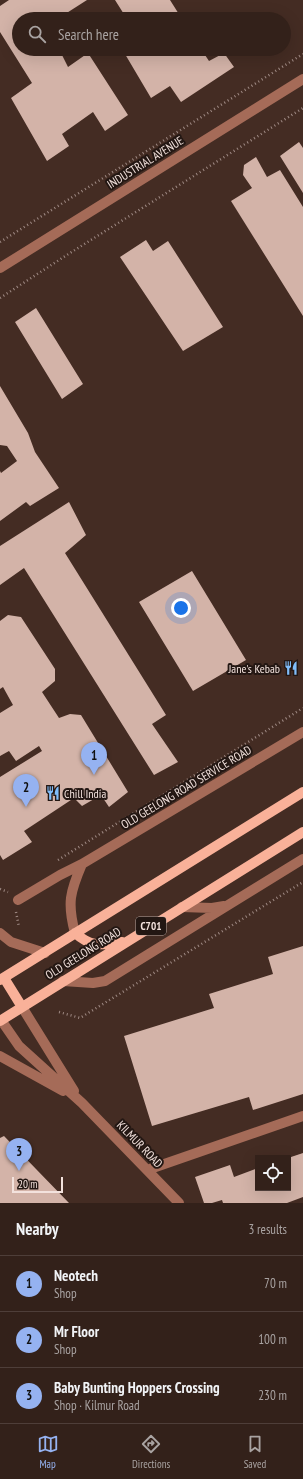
<!DOCTYPE html>
<meta charset="utf-8">
<style>
body{margin:0;font-family:"PT Sans Narrow",sans-serif;background:#3b2923;color:#f1f3f6}
.controls{position:absolute;right:12px;bottom:12px;display:grid;overflow:hidden;border-radius:0px;box-shadow:0 4px 16px #0002}
.controls button{width:36px;height:36px;display:grid;place-items:center;padding:0;border:0;border-bottom:1px solid #4e3e39;background:#33211a;color:#f1f3f6;font:20px sans-serif}
.scale{position:absolute;left:12px;bottom:10px;width:51px;box-sizing:border-box;padding-left:4px;border:2px solid #f3e2dd;border-top:0;font-size:11px;line-height:14px;white-space:nowrap;color:#f3e2dd;-webkit-text-stroke:3px #231713;paint-order:stroke}
.you{position:absolute;left:181px;top:608px;width:14px;height:14px;margin:-10px;border:3px solid #fff;border-radius:50%;background:#1a73e8;box-shadow:0 0 0 6px #1a73e833}
.badge{display:grid;place-items:center;width:26px;height:26px;border-radius:50%;background:#95b2f1;color:#111;font-size:13px;font-weight:700}
.pin{position:absolute;translate:-50% -33px;filter:drop-shadow(0 1px 2px #0008)}
.pin::after{content:'';position:absolute;top:21px;width:14px;height:12px;background:inherit;clip-path:polygon(0 0,100% 0,50% 100%)}
.list{margin:0;padding:0;list-style:none}
h2{display:flex;justify-content:space-between;align-items:center;height:52px;margin:0;padding:0 16px;font-size:17px}
h2 small{font-size:13px;font-weight:400;color:#a9a3a2}
.list li{display:grid;grid-template-columns:26px 1fr auto;gap:12px;align-items:center;box-sizing:border-box;height:56px;padding:0 16px;border-top:1px solid #4e3e39}
.list b{display:block;font-size:15px;white-space:nowrap}
.list p{margin:0;font-size:13px;white-space:nowrap;color:#a9a3a2}
.list em{font-size:13px;font-style:normal;color:#a9a3a2}
.icon{flex:none;width:22px;height:22px;fill:none;stroke:currentColor;stroke-width:2;stroke-linecap:round;stroke-linejoin:round}
.map{position:relative;flex:none;width:303px;height:1203px;overflow:hidden}
.search{position:absolute;background:#33211a;box-shadow:0 4px 16px #0002;left:12px;right:12px;top:12px;height:44px;display:flex;align-items:center;gap:10px;box-sizing:border-box;padding:0 14px;border-radius:22px;color:#a9a3a2;font-size:15px}
.sheet{height:220px;background:#33211a}
nav{display:flex;justify-content:space-around;align-items:center;box-sizing:border-box;height:56px;border-top:1px solid #4e3e39;background:#33211a;font-size:11px;color:#a9a3a2}
nav a{display:grid;justify-items:center;gap:2px}
nav .on{color:#95b2f1}
.map>svg:first-child{display:block}
</style>
<div class="map">
<svg width="303" height="1203" viewBox="0 0 303 1203">
<rect width="100%" height="100%" fill="#442c23"/>
<path fill="#d3b3a8" d="M9,0H87L62,16L64,19H19V49H59L68,67L88,53L128,115L105,131L93,112L62,134L69,146L47,161L11,98L32,83L0,32V6Z
M115,0H170L182,19H127Z
M122,49H201L209,61L224,53L234,67L181,102L170,86L151,98Z
M299,142L303,148V193L280,156Z
M256,157L267,177L280,170L303,207V316L231,201L252,188L243,175L244,165Z
M146,240L153,251L168,241L223,327L183,351L120,257Z
M36,308L83,384L62,399L15,322Z
M0,386L28,433L35,452L59,488L30,506L26,502L0,521V471L1,473L17,461L7,446L0,445Z
M69,502L86,535L65,553L166,715L152,724L178,762L154,775L24,568L0,585V546Z
M192,571L246,660L193,691L139,602Z
M8,615L21,617L55,669V681L42,692L59,718L70,714L81,715L128,792L109,807L101,795L82,806L74,798L24,831L32,842L3,860L0,855V777L42,751L39,746L16,761L9,751L0,756V713L13,705L3,687L0,689V621Z
M303,946V1094L253,1110L249,1097L152,1126L124,1036L214,1008L209,994L273,974L268,957Z
M4,1136L69,1203H0V1138Z
M303,1153V1197L287,1203H223L222,1200L212,1203H204L195,1177L230,1165L234,1177L258,1168V1188H288V1158Z"/>
<g fill="none" stroke-linecap="round" stroke-linejoin="round">
<path stroke="#9f8a84" stroke-width="2.5" stroke-dasharray="1 3" stroke-linecap="butt" d="M0,242L303,54
M0,298L70,253L303,108
M58,860L303,708
M0,889L8,892
M16,912L19,927
M59,1012L80,1018L303,882"/>
<path stroke="#a56b58" stroke-width="10" d="M0,268L303,79
M18,900L60,875L82,864
M182,907L212,908L224,906
M0,933L11,942L45,953
M75,933C67,903 70,892 82,864L303,732
M63,981L93,983L105,981L303,859
M22,1007L74,1091
M1,1020L19,1046L82,1103L179,1203
M0,1056L63,1091
M147,1170L303,1116"/>
<path stroke="#f9b199" stroke-width="10" d="M75,933C92,948 101,945 122,942
M4,978L22,1007
M0,980L303,792
M0,1021L303,832"/>
</g>
<defs>
<symbol id="restaurant-bare" viewBox="-9 -9 18 18"><path d="M-5-6h1v4h1v-4h1v4h1v-4h1v5L-1.5 .5V6h-2V.5L-5-1ZM5-6V6H3V1.5H1.5Q1.5-4 5-6Z" fill="#80bdfa" stroke="#231713" stroke-width="2.5" paint-order="stroke"/></symbol>
</defs>
<g fill-rule="evenodd">
<use href="#restaurant-bare" x="281" y="658" width="20" height="20"/>
<use href="#restaurant-bare" x="43" y="783" width="20" height="20"/>
</g>
<g text-anchor="middle" dominant-baseline="central" stroke-width="4" stroke-linejoin="round" paint-order="stroke">
<rect fill="#231713" stroke="#b5a5a0" stroke-width="1" x="136" y="917" width="30" height="18" rx="3"/>
<g font-size="11" font-weight="bold" fill="#f3e2dd">
<text x="151" y="926">C701</text>
</g>
<g font-size="12" fill="#f3e2dd" stroke="#231713">
<text transform="translate(145 162) rotate(-32)">INDUSTRIAL AVENUE</text>
<text transform="translate(186 787) rotate(-31)">OLD GEELONG ROAD SERVICE ROAD</text>
<text transform="translate(83 953) rotate(-32)">OLD GEELONG ROAD</text>
<text transform="translate(140 1144) rotate(46)">KILMUR ROAD</text>
</g>
<g font-size="12" fill="#f3e2dd" stroke="#231713" text-anchor="end">
<text x="280" y="668">Jane's Kebab</text>
<text x="64" y="793" text-anchor="start">Chill India</text>
</g>
</g>
</svg>
<div class="controls">
<button><svg class="icon" aria-label="locate" viewBox="0 0 24 24"><circle cx="12" cy="12" r="6"/><path d="M12 2v4M12 18v4M2 12h4M18 12h4"/></svg></button>
</div>
<div class="scale">20 m</div>
<div class="you"></div>
<div class="pin badge" style="left:94px;top:775px">1</div>
<div class="pin badge" style="left:26px;top:807px">2</div>
<div class="pin badge" style="left:19px;top:1171px">3</div>
<div class="search"><svg class="icon" aria-label="search" viewBox="0 0 24 24"><circle cx="10" cy="10" r="6"/><path d="M15 15l6 6"/></svg>Search here</div>
</div>
<section class="sheet">
<h2>Nearby<small>3 results</small></h2>
<ul class="list">
<li><span class="badge">1</span><div><b>Neotech</b><p>Shop</p></div><em>70 m</em></li>
<li><span class="badge">2</span><div><b>Mr Floor</b><p>Shop</p></div><em>100 m</em></li>
<li><span class="badge">3</span><div><b>Baby Bunting Hoppers Crossing</b><p>Shop · Kilmur Road</p></div><em>230 m</em></li>
</ul>
</section>
<nav>
<a class="on"><svg class="icon" aria-label="map" viewBox="0 0 24 24"><path d="M3 6l6-2 6 2 6-2v14l-6 2-6-2-6 2zM9 4v14M15 6v14"/></svg>Map</a>
<a><svg class="icon" aria-label="directions" viewBox="0 0 24 24"><path d="M12 3l9 9-9 9-9-9zM9 14v-3h6M13 9l2 2-2 2"/></svg>Directions</a>
<a><svg class="icon" aria-label="saved" viewBox="0 0 24 24"><path d="M7 4h10v16l-5-4-5 4z"/></svg>Saved</a>
</nav>
